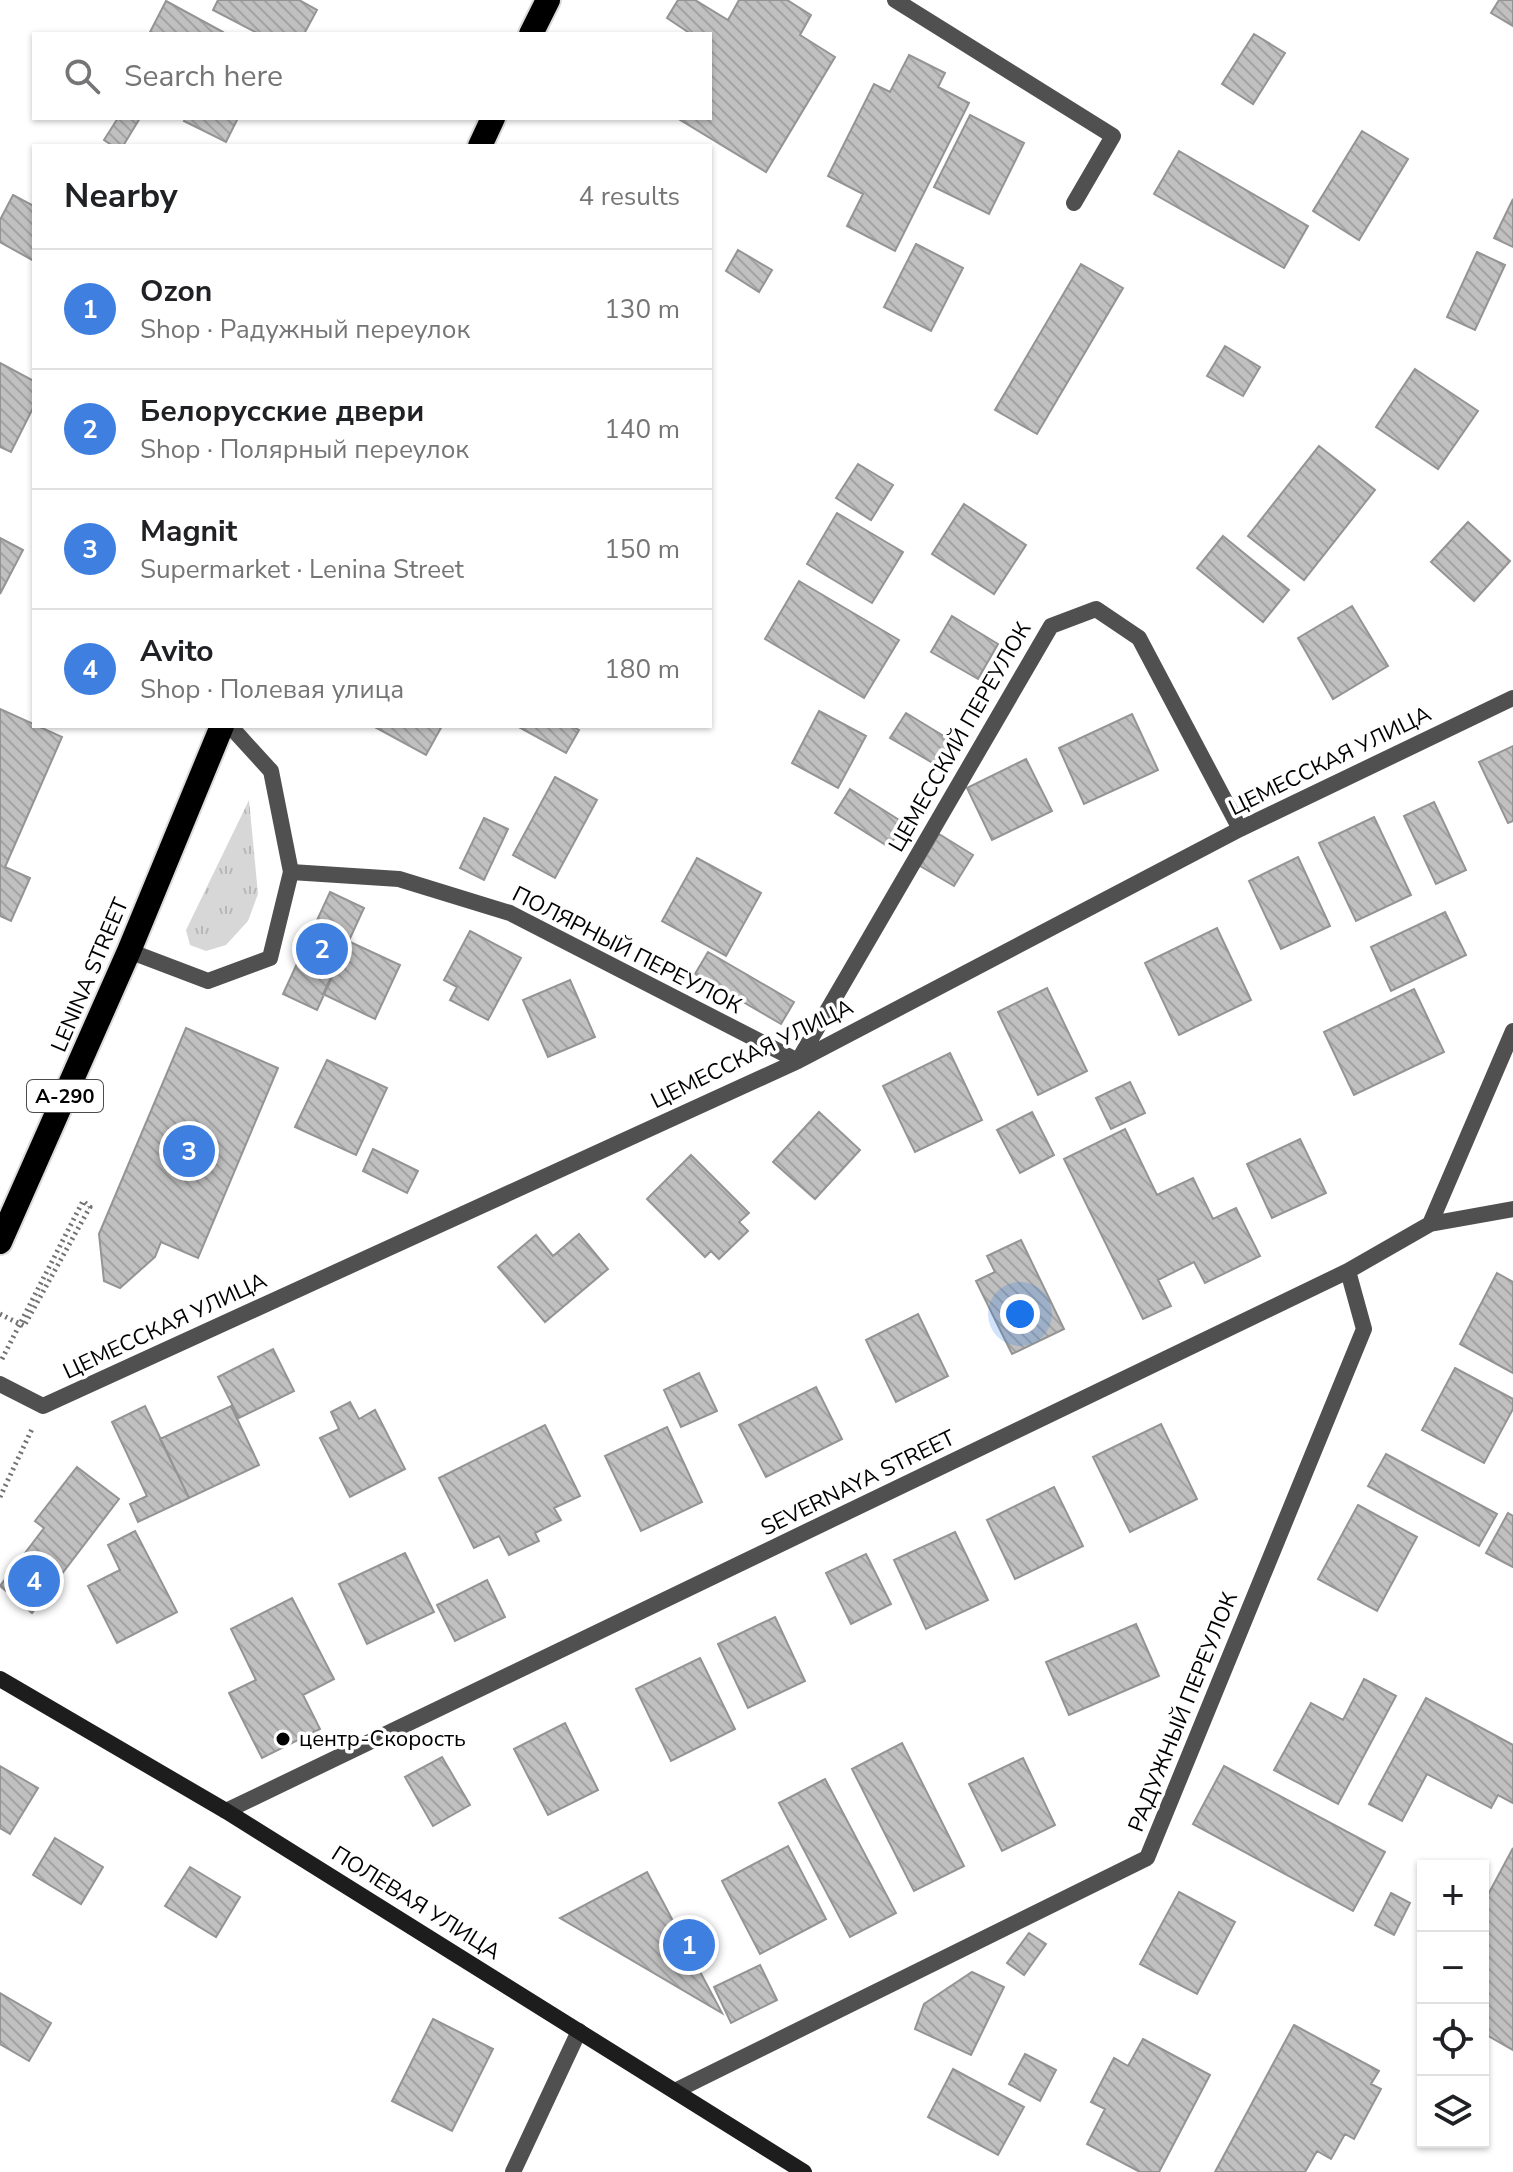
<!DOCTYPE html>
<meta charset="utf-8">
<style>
body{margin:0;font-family:"Nunito Sans",sans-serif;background:#f6f6f6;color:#202124}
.controls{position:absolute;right:24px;bottom:24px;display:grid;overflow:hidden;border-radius:0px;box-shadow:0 2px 6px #0004}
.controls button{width:72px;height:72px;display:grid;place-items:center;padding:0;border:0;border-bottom:2px solid #e0e0e0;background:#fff;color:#202124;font:40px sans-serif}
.you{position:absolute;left:1020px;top:1314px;width:28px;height:28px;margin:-20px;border:6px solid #fff;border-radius:50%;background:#1a73e8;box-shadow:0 0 0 12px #1a73e833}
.badge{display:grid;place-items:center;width:52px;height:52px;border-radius:50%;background:#0b8043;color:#fff;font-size:26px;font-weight:700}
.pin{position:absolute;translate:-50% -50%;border:4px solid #fff;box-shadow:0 2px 8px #0006}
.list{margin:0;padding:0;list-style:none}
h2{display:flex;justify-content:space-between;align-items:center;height:104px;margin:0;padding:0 32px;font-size:34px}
h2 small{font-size:26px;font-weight:400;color:#757577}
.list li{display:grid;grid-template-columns:52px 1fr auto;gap:24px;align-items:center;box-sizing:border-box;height:120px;padding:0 32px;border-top:2px solid #e0e0e0}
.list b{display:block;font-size:30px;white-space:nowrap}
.list p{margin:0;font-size:26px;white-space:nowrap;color:#757577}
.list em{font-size:26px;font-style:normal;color:#757577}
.icon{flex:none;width:44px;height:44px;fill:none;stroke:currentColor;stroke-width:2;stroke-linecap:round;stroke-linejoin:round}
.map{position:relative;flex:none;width:1513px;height:2172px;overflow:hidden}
.search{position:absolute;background:#fff;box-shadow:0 2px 6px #0004;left:32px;top:32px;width:680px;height:88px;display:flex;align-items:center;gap:20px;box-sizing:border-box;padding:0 28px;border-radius:0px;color:#757577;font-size:30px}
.panel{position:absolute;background:#fff;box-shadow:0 2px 6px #0004;left:32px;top:144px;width:680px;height:584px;border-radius:0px}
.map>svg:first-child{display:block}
</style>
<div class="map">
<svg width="1513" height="2172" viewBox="0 0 1513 2172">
<defs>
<pattern id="grass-tufts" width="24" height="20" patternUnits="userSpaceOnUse" patternTransform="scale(2)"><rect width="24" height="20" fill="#d7d7d7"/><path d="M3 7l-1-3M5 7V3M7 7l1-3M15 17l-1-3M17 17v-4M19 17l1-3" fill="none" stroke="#b7b7b7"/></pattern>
<pattern id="building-back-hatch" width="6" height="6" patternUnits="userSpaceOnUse" patternTransform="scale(2)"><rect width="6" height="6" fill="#c0c0c0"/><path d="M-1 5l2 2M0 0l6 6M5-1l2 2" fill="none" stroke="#a3a3a3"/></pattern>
</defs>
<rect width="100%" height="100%" fill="#fff"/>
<path fill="url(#grass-tufts)" d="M249,800L258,894L248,921L226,945L206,951L190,945L186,930Z"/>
<path fill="url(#building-back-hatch)" stroke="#949494" stroke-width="2" d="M218,0H299L317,10L304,34H259L213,10Z
M678,0H695L728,20L739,0H787L811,15L800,35L835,57L766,172L677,118H710V34H691L667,18Z
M1499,0H1513V26L1491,13Z
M166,1L223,32L222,34H149Z
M1254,34L1285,53L1253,104L1222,84Z
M909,55L945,73L938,87L969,103L895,251L847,226L863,194L828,176L874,84L890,92Z
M970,115L1024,143L989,214L934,187Z
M118,118H140L123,146H113L104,140Z
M186,118H238L226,142L184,121Z
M1362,131L1408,159L1359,240L1313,211Z
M1179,151L1308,226L1284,268L1154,194Z
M13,195L34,206V261L0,242V220Z
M1513,199V247L1494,238Z
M916,244L963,268L931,331L884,307Z
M738,250L772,270L759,292L726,271Z
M1477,252L1505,265L1475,330L1447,317Z
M1081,264L1123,288L1037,434L995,410Z
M1225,346L1260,367L1243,396L1207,376Z
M0,363L34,381V406L11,452L0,447Z
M1415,369L1478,411L1438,469L1376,427Z
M1319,446L1375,490L1304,580L1248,536Z
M858,464L893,485L871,520L836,498Z
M964,504L1026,545L994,594L932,554Z
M837,513L903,552L872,603L807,564Z
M1468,522L1510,561L1474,601L1431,562Z
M1223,536L1289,590L1263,622L1197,568Z
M0,538L23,550L0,594Z
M799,581L899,640L864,698L765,639Z
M1352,606L1388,666L1333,699L1298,638Z
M952,616L998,644L978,679L931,652Z
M0,709L62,737L5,867L30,878L11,921L0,916Z
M819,711L866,736L838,788L792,763Z
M906,713L952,741L938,766L890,738Z
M1132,714L1158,770L1084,804L1059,748Z
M373,726H442L426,755Z
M517,726H572L579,730L566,753Z
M1513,746V821L1508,823L1479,762Z
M1026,759L1052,811L992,840L967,788Z
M555,777L597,800L555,878L513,855Z
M850,789L904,823L889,847L835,813Z
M1434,802L1466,870L1436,884L1404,816Z
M1374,817L1411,895L1356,921L1319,843Z
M484,818L508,829L484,880L460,868Z
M939,834L973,855L954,886L920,866Z
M1298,857L1330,926L1281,949L1249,881Z
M697,858L761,893L726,956L662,921Z
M330,892L364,908L317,1010L283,994Z
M1445,912L1466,955L1391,991L1371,947Z
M1217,928L1251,1000L1179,1035L1145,963Z
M470,931L521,958L488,1020L450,1000L457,987L444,980Z
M348,941L400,965L375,1019L323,994Z
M708,952L794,1002L781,1024L695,974Z
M570,980L595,1037L548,1057L523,1000Z
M1047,988L1087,1071L1038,1095L998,1012Z
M1414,989L1444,1052L1354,1095L1324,1032Z
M186,1028L278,1068L198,1258L161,1242L155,1257L120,1288L104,1281L99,1234Z
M950,1053L982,1120L915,1152L883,1086Z
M327,1060L387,1088L356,1155L295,1127Z
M1130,1082L1145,1113L1111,1129L1096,1098Z
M819,1112L860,1150L815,1199L773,1162Z
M1032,1112L1054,1155L1020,1173L997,1130Z
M1125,1129L1157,1195L1193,1178L1213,1219L1236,1208L1260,1256L1205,1283L1194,1262L1158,1280L1171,1306L1143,1319L1064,1159Z
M1300,1139L1326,1193L1272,1218L1247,1164Z
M373,1149L418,1171L407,1193L363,1171Z
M691,1155L749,1213L739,1222L748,1231L719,1259L711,1251L705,1257L647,1199Z
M579,1234L608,1269L545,1322L498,1267L536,1235L553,1256Z
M1021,1240L1064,1329L1012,1354L976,1281L995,1272L987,1256Z
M1497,1273L1513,1282V1373L1460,1344Z
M918,1314L948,1376L896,1402L866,1340Z
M273,1349L294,1391L239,1418L218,1377Z
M1455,1368L1513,1399V1409L1484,1463L1422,1430Z
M699,1373L717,1411L681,1427L664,1390Z
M816,1387L842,1439L766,1477L739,1425Z
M350,1402L359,1419L375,1410L405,1469L350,1497L320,1438L339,1429L331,1412Z
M145,1406L189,1498L138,1522L130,1504L147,1496L112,1422Z
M231,1406L259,1465L189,1498L160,1439Z
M1161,1424L1197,1499L1130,1532L1093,1457Z
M545,1425L580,1496L554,1508L561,1520L535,1533L539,1541L509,1555L499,1536L474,1548L439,1478Z
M667,1427L702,1502L641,1531L605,1456Z
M1386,1454L1497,1514L1479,1546L1368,1486Z
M77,1467L119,1499L32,1613L0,1586L44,1528L35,1521Z
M1054,1487L1083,1546L1015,1579L987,1520Z
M1358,1505L1417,1537L1377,1611L1318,1579Z
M1508,1513L1513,1516V1567L1486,1553Z
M135,1531L177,1612L117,1643L88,1586L120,1570L108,1545Z
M955,1532L988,1600L926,1629L894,1560Z
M405,1553L434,1612L367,1644L339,1584Z
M866,1554L891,1604L851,1624L826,1573Z
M487,1580L505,1617L455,1641L437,1605Z
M292,1598L334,1679L303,1695L320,1729L262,1758L229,1693L256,1680L231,1629Z
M775,1617L805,1681L748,1708L718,1644Z
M1136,1624L1159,1676L1069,1715L1046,1662Z
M700,1658L735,1729L671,1761L636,1689Z
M1364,1679L1396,1696L1338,1804L1274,1770L1311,1703L1343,1720Z
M1426,1698L1513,1745V1803L1498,1795L1491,1808L1427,1774L1402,1821L1369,1804Z
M565,1723L598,1790L548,1815L514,1749Z
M902,1743L964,1866L914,1891L852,1769Z
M442,1757L470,1805L433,1826L405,1777Z
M1023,1758L1055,1825L1002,1851L969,1784Z
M0,1766L38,1788L10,1834L0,1828Z
M1224,1766L1385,1852L1353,1911L1193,1824Z
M825,1779L896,1913L850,1937L779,1803Z
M55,1838L103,1867L81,1904L33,1875Z
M788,1846L826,1919L760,1954L722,1881Z
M1513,1848V2050L1483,2033V1904Z
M190,1867L240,1897L216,1937L165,1906Z
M647,1872L722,2013L560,1918Z
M1179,1892L1235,1922L1197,1994L1140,1964Z
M1391,1893L1410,1903L1394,1935L1375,1925Z
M1029,1933L1046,1944L1024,1975L1007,1963Z
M760,1965L777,2000L731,2023L714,1987Z
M972,1972L1004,1987L971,2055L915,2029L924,2004Z
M0,1993L51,2023L29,2061L0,2044Z
M433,2019L493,2049L452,2131L392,2101Z
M1294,2025L1379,2071L1371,2084L1381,2089L1354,2139L1345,2134L1331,2159L1317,2151L1305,2172H1215Z
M1143,2039L1210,2075L1159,2172H1140L1087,2144L1105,2109L1091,2102L1114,2058L1128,2066Z
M1025,2054L1056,2070L1040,2101L1009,2084Z
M953,2069L1024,2107L998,2155L928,2117Z"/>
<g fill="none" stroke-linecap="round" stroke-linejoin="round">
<defs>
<path id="highway" d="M531,34L548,0
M480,146L493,118
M0,1242L129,951L222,726"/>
</defs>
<use href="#highway" stroke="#dbdbdb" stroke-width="28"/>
<path stroke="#727272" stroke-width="5" stroke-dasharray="2 4" stroke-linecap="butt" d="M2,1359L83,1201L90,1207L24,1326
M0,1497L32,1429"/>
<path stroke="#505050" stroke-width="16" d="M895,0L1113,136L1074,203
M129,951L208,981L270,958L291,872L271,771L230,726"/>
<path stroke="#505050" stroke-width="16" d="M291,872L399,879L510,913L798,1061L1051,626L1096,609L1139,638L1240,829
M1430,1224L1513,1031
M0,1384L43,1406L798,1061L1240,829L1513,698
M226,1811L1348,1271L1430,1224L1513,1209
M675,2091L1147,1858L1364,1329L1348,1271
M513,2172L579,2031"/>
<path stroke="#1d1d1d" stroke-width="16" d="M0,1679L226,1811L804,2172"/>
<use href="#highway" stroke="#000" stroke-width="24"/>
<path stroke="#727272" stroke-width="5" stroke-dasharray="2 4" stroke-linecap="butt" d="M0,1314L24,1326"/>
</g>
<circle fill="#000" stroke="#fff" stroke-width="3" cx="283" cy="1739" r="8"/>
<g text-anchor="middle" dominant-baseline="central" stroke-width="7" stroke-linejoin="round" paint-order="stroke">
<rect fill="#fff" stroke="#4c4c4c" stroke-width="2" x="27" y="1080" width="76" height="32" rx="6"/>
<g font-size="20" font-weight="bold" fill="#000">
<text x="65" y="1096">А-290</text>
</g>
<g font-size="22" fill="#000" stroke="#fff">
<text transform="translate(960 737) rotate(-60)">ЦЕМЕССКИЙ ПЕРЕУЛОК</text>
<text transform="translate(1330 761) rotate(-26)">ЦЕМЕССКАЯ УЛИЦА</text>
<text transform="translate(627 950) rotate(27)">ПОЛЯРНЫЙ ПЕРЕУЛОК</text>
<text transform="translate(90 975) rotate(-67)">LENINA STREET</text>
<text transform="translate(752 1054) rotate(-26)">ЦЕМЕССКАЯ УЛИЦА</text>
<text transform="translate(165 1326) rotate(-25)">ЦЕМЕССКАЯ УЛИЦА</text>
<text transform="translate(858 1483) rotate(-26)">SEVERNAYA STREET</text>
<text transform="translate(1183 1712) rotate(-68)">РАДУЖНЫЙ ПЕРЕУЛОК</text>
<text transform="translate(416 1903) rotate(32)">ПОЛЕВАЯ УЛИЦА</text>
</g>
<g font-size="22" fill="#000" stroke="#fff" text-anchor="start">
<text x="299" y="1739">центр-Скорость</text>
</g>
</g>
</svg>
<div class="controls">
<button>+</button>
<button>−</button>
<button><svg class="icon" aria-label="locate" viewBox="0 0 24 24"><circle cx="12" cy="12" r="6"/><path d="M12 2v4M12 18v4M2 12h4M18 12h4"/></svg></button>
<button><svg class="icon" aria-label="layers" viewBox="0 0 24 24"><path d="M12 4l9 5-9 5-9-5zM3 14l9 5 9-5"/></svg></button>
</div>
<div class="you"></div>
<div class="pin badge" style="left:689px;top:1945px;background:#3f7fe0">1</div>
<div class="pin badge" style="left:322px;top:949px;background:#3f7fe0">2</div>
<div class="pin badge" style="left:189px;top:1151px;background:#3f7fe0">3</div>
<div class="pin badge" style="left:34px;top:1581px;background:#3f7fe0">4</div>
<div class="search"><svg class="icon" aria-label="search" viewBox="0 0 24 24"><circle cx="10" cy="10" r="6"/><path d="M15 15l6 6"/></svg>Search here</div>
<section class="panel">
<h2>Nearby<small>4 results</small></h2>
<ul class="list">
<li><span class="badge" style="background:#3f7fe0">1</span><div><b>Ozon</b><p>Shop · Радужный переулок</p></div><em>130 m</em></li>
<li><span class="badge" style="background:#3f7fe0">2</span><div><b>Белорусские двери</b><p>Shop · Полярный переулок</p></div><em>140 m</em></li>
<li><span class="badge" style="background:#3f7fe0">3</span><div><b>Magnit</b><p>Supermarket · Lenina Street</p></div><em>150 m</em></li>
<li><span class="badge" style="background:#3f7fe0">4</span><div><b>Avito</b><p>Shop · Полевая улица</p></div><em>180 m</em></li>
</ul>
</section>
</div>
